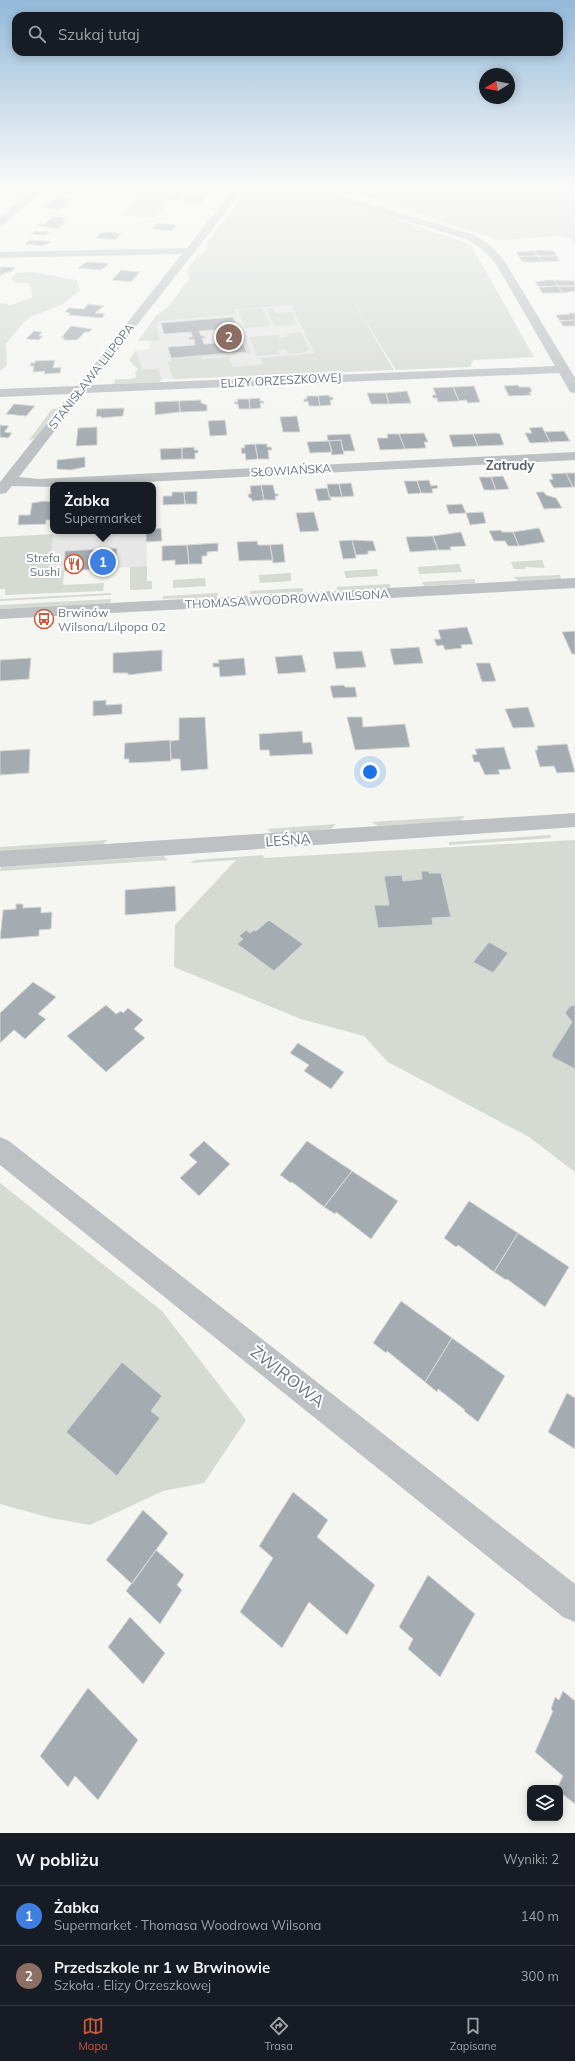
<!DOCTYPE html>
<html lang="pl">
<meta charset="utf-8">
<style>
body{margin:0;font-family:Mulish,sans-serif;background:#242831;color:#f1f3f6}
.controls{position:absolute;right:12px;bottom:12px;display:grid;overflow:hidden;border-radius:8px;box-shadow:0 2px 10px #0003}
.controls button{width:36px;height:36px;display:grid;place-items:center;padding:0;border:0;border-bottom:1px solid #363941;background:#171b24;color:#f1f3f6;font:20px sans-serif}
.compass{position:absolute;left:479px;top:68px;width:36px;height:36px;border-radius:50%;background:#171b24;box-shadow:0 2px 10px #0003;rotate:260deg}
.you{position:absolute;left:370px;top:772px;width:14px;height:14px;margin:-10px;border:3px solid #fff;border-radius:50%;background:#1a73e8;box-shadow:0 0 0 6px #1a73e833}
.badge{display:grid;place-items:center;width:26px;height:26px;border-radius:50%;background:#cc583b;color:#fff;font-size:13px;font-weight:700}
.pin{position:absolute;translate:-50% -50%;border:2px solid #fff;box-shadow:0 1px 4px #0006}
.popup{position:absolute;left:50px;top:482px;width:106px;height:52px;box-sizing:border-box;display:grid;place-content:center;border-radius:8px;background:#171b24;filter:drop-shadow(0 1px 3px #0005);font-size:13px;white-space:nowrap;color:#9ea1a6}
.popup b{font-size:15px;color:#f1f3f6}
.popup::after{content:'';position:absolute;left:50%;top:100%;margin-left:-8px;border:8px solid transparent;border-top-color:#171b24}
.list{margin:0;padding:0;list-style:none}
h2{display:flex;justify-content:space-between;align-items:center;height:52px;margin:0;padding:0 16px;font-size:17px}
h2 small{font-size:13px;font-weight:400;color:#9ea1a6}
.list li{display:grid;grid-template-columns:26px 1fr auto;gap:12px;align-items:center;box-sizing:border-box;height:60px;padding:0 16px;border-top:1px solid #363941}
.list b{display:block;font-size:15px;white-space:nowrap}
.list p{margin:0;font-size:13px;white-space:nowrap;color:#9ea1a6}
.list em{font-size:13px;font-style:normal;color:#9ea1a6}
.icon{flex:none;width:22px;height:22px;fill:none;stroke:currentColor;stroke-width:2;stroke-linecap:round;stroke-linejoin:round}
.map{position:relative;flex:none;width:575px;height:1833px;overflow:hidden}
.search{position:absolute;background:#171b24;box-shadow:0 2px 10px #0003;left:12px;right:12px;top:12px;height:44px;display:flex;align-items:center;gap:10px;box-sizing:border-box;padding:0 14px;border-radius:12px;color:#9ea1a6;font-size:15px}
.sheet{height:172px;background:#171b24}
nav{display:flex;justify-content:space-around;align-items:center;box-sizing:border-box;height:56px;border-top:1px solid #363941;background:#171b24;font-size:11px;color:#9ea1a6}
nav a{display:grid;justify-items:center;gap:2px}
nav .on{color:#cc583b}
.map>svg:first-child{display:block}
</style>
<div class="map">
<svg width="575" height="1833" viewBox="0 0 575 1833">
<rect width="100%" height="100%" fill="#f5f5f2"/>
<path fill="#e6e7e6" d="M291,298L329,373L145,380L136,350L150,349L146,333L170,308Z
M120,531H146L147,566L50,572L53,535Z"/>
<path fill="#d5dad2" d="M24,185H38L24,197L9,198Z
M148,185H184L155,218L120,215Z
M251,185H299L471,245L534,357L473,360L470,367L396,370L348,293L394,370L173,379L168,362H172L171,359L247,352L243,341H238L236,336L245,335L251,353L202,357V359L229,357L233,367L263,364L260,358L315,353L291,305L234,309L236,314L159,321L156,324L160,340L138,341L156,316L169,306L189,279L187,270L198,255H202L209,245L206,244Z
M332,185H571L575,186V246L571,239L558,236L498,240Z
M32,272L77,280L80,290L63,304L30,317L22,324L6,344L7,365L0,371V303L11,305L33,297L29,283H16L11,279L16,273Z
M262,308L270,326L245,328L238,310Z
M269,308H273L276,313L291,312L297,324L274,326L267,311Z
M301,332L309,349L306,352L288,354L286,350H278L280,354L257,356L249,337L279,335L278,337L282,338L289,336L286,334Z
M136,350L142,370L158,369L162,380L159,382L114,384L115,379H132L136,377L135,372L138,369L129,360Z
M58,408L34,439L29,440L52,409Z
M53,534L50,571H64L63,585L104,583L103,591L5,595V589H0V537Z
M542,560L545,568L525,567V569H514L511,562Z
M459,564L462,572L419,574L418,567Z
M147,566V581H152V589L130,590V567Z
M377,569L378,576L346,578L344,571Z
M291,573V581L260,583L259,575Z
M560,575L561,579L518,581L514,577Z
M205,578L206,586L173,588V580Z
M475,579V583L424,586L422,582Z
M390,584V588L338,590L336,587Z
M303,588V592L250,594V591Z
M111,593V595L0,601V599Z
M218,593L217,597L163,599V596Z
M111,599V602L109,603L0,609V605Z
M465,816L460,821L378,826L371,822Z
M336,824L331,829L273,834L267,829Z
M550,835L551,838L449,845V842Z
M108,840L102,845L0,852V847Z
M575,840V1172L529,1137L388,1062L364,1036L301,1019L174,967L175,925L236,860L189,863L196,860L263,855L264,858Z
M163,856L168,860L0,871L1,867Z
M0,1183L162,1311L246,1420L204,1483L163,1491L90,1525L51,1518L0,1504Z"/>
<path fill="#a5acb1" stroke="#d7d7d5" d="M73,185L75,186L92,185L83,191H72L73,188L70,187Z
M176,193H185L179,199H170Z
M186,196L205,197L201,202H183L184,201H182Z
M57,197L72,198L60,210L45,208Z
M53,217L65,218L62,221H65L58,229L35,225L46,223Z
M157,223L177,225L171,231L152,229Z
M35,231L46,232H51L43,235L31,234Z
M102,232L121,233L116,240L96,238Z
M29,240L46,241H51L48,244L41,246L25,244Z
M540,250L554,251L557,256H538L534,251Z
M529,251H534L538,256L519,257L516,252Z
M538,256L542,262H522L519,257Z
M538,256H557L560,261L542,262Z
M86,262L107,263L108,265L101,270L78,268Z
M0,267H8L15,268L11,272H6L0,276Z
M121,270L140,272L131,282L112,280Z
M548,280H554L558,286L539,287L535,282Z
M554,280L574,281L575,286H558Z
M558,286L562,293H542L539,287Z
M558,286H575V291L562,293Z
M88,304L104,306L95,313L105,314L102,318L69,315L70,313L65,312L69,308L84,309Z
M569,313H575V320L560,321L556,315L570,314Z
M233,317L238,328L199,331L201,336H205L206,338H202L204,344L242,341L247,352L171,358L168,347L195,345L194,339L189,340V337H193L191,332L164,334L161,323Z
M575,320V326H563L560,321Z
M71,326L92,329L89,332H85L77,340H63L65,338H61Z
M34,331L42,332L39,336H43L39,340L26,339Z
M55,360L53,368L61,367L60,373L44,374L45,371L33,372L34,366H30L31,363H35V361Z
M518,385L519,387H530L532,392H529L531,395L509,396L504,386Z
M474,386L480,402L468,403L466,400L459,401L453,387Z
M453,387L459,401L438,402L437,398H433L432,395H436L433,388Z
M407,391L411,403L389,404L386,393Z
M367,393H386L389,404H371Z
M329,395V397H333V400H330L331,405L320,406L318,396Z
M307,396H318L320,406H309L308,401L304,402V399H307Z
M260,398V401H263L264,403H260L261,408L250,409L249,399Z
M237,399H249L250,409H239L238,404H235L234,402H238Z
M201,400V403L207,405V411L180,412L179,401Z
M179,401L180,412L155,415V402Z
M14,404L35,406L26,416L6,414Z
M124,408L123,416L101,418V416L96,417L97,409Z
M297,416L300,432H283L280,417Z
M225,420L227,435L210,436L208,421Z
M0,425L9,426L4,432L12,433L8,438L0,437Z
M97,427V445L76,446L78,428Z
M542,427L550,442L530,443L525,433H532L529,428Z
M564,431L570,441L550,442L545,432Z
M424,433L428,442H424L426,448L405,449L399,434Z
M496,433L500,434L504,445L478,446L473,434Z
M350,434L355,451H343L341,440L328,441L327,435Z
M387,434H399L405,449L380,450L377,438H388Z
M473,434L478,446L453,447L449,435Z
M341,440L344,454L332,455L329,441Z
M329,441L332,452L310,453L307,442Z
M255,444H267V447H271L272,450H268L269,459H258Z
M255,444L258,459L246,460L245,453L242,454L241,448H245L244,445Z
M194,447V450H198V453H195V459H182V448Z
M182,448V459L161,460L160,449Z
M85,457V467L70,470L57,469V460Z
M566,473L573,487L554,488L549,480L553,479L551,474Z
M566,473H575V487H573Z
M503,476L509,489L496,490L491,477Z
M479,477H491L496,490H484Z
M429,480L431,486L437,485L438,488L432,489L433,493H421L417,481Z
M404,481H417L421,493L408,494Z
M351,483L354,496L342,497L339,484Z
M327,484H339L342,497H329Z
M261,485H273L275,494H278V496H275L276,500H264Z
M261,485L264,500L252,501L251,498H249L248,494H251L250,486Z
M327,488L331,500L318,501L315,489Z
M197,491V504H185L184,492Z
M172,492H184L185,504L163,505V496H172Z
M536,492H544L546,495L556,498L562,508L544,509Z
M44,501L53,502V520H46V524L18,525L19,515H30L32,503Z
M462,504L466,513L449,514L446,505Z
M314,512L319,531L300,532L296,513Z
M483,512L486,523L470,525L466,513Z
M161,528L162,541L146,542V531Z
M539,528L545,542L519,546L513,532Z
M501,530L502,532H513L519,546H508L505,541H494L489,531Z
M461,532L466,546L450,547L451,550H438L433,536Z
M433,536L438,550L410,552L406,537Z
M352,540L373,541L376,551H368V554L356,555Z
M352,540L356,558L343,559L339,541Z
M257,541L258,545H270L273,560L239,561L237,542Z
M218,543V551L207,552V556H202V564H189L187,545Z
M283,544L285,562L273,563L270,545Z
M187,545L189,564L175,565V560L162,561V546Z
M117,548V568L64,571L65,551Z
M467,627L473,644L461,645L462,648L445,650L443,645L437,646L434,639H441L438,630Z
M575,631V654H572L562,632Z
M419,647L423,663L394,665L390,649Z
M162,650V671L128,675V673H113V653Z
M362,651L366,667L336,669L333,652Z
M302,655L306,672L278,674L275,657Z
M31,658L29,679L0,681V660Z
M244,658L246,675L220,677L219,667H213V663H219L218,660Z
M476,663H490L496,681L482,682Z
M344,685L345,687H355L357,697L333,698L330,686Z
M106,700V705L122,704V714L93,716V701Z
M528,707L535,727L513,728L505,709Z
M205,717L208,769L181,771L180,759H171L170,741L179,740V718Z
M347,717H362L363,727L405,724L410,747L355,750Z
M302,731L303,743L311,742L313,754L270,756L269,750H260L259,734Z
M170,740L171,761L129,763V759H124L125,743Z
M567,744L575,772L557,773L554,766L540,767L535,750H538L537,746Z
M504,747L511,769L498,770L500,774L485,775L479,762H474L472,755L477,754L475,749Z
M30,749L29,773L0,775V751Z
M421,871H429V873H441L451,917L432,918L433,925L378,928L374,905H389L384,876L402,875L403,881L422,879Z
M175,886L176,911L125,915V890Z
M16,904H23V908L41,907V913L52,912L51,929L39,930V936L0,939L3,910L16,909Z
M269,920L303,944L274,971L237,944L243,939L239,936L246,930L250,933L254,930L256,931Z
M489,942L508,953L493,973L473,962Z
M33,982L56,997L38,1014L46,1019L25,1039L14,1030L0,1043V1013Z
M106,1005L116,1014L121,1011L123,1013L128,1008L143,1020L134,1029L145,1038L106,1072L67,1036Z
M575,1005V1069L552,1057V1054L572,1022L565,1013L570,1006Z
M298,1043L344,1072L331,1089L304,1071L309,1065L290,1053Z
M204,1141L230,1164L199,1196L180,1178L197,1162L189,1155Z
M307,1141L352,1171L324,1207L292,1182L291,1183L280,1175Z
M352,1171L398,1201L371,1239L336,1212L335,1214L324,1207Z
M469,1201L518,1233L494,1272L458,1245L456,1247L444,1238Z
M518,1233L569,1267L545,1307L507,1279L506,1280L494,1272Z
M401,1301L452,1338L425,1382L387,1351L386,1353L373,1343Z
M452,1338L505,1376L478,1422L464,1411L465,1410L438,1389L437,1392L425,1382Z
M122,1362L162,1396L151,1411L160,1418L117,1476L66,1432Z
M567,1393L575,1398V1449L548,1432Z
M293,1492L328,1520L317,1537L375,1585L347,1635L309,1602L282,1648L240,1612L273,1558L259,1546Z
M143,1510L168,1533L132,1584L106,1560Z
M156,1550L184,1575L177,1585L182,1590L160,1624L126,1591Z
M428,1575L475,1614L440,1677L408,1649L413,1639L399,1627Z
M130,1617L165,1653L143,1684L108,1647Z
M88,1688L138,1740L98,1800L75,1776L68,1787L40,1756Z
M563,1691L575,1701V1804L560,1792V1788H557L563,1776L535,1752L553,1711L551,1709L555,1697L559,1700Z"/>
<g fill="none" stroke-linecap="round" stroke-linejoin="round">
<path fill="#bdc1c4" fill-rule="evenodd" d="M37,185H48L4,225L0,226V218Z
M237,185H247L90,385L555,366L495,262L482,249L466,239L344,202L301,185H315L350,198L474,235L490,245L504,260L575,378V393L570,392L559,373L84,393L19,477L39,479L575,452V460L86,485H53V487L12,486L6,493L0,494V482L70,394L0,397V389L77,386L182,254L0,258V252L187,248Z
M575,813V827L0,867V851Z
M0,1137L9,1141L575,1584V1622L563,1617L0,1165Z"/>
<path fill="#bdc1c4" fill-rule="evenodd" d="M575,578V588L0,619V609Z"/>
</g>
<linearGradient id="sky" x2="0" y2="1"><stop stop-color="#93b9d9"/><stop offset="0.42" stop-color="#fafaf9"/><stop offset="1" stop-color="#fafaf9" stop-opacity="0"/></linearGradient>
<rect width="575" height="442" fill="url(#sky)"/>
<defs>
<symbol id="restaurant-ring" viewBox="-11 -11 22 22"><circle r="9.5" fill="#fff" stroke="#cc583b" stroke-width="1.5"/><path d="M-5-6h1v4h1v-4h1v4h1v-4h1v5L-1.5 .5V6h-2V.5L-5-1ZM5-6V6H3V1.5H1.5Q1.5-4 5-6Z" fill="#cc583b"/></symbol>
<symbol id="bus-ring" viewBox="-11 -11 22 22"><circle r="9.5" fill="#fff" stroke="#cc583b" stroke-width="1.5"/><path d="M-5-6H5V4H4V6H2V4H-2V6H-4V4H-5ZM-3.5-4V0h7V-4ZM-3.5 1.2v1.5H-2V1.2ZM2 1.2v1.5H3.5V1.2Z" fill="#cc583b"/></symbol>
</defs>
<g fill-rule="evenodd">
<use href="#restaurant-ring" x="63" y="553" width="22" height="22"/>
<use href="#bus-ring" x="33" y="608" width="22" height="22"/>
</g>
<g text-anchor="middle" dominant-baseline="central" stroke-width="4" stroke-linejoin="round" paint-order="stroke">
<g font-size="12" fill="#687680" stroke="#fff">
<text transform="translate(91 376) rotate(-52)">STANISŁAWA LILPOPA</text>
<text transform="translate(281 380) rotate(-3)">ELIZY ORZESZKOWEJ</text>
<text transform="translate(291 470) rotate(-3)">SŁOWIAŃSKA</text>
<text transform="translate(287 599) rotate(-3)">THOMASA WOODROWA WILSONA</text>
</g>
<g font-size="12" fill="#687680" stroke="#fff" text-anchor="end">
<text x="60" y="557">Strefa<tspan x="60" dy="14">Sushi</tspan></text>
<text x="58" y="612" text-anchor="start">Brwinów<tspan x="58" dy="14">Wilsona/Lilpopa 02</tspan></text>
</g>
<g font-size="13" font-weight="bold" fill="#555f66" stroke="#fff">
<text x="510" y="465">Zatrudy</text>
</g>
<g font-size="14" fill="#687680" stroke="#fff">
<text transform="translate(288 840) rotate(-4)">LEŚNA</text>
</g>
<g font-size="17" fill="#687680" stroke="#fff">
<text transform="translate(288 1376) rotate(38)">ŻWIROWA</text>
</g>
</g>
</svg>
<div class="controls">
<button><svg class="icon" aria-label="layers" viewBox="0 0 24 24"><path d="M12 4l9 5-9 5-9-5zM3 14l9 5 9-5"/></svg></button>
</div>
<svg class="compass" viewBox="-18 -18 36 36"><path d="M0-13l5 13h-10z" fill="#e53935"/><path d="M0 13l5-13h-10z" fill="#9ea1a6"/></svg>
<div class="you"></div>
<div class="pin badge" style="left:103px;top:562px;background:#3f7fe0">1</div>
<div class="popup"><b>Żabka</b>Supermarket</div>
<div class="pin badge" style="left:229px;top:337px;background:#8d6e63">2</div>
<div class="search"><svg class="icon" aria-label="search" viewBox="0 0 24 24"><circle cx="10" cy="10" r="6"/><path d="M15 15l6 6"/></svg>Szukaj tutaj</div>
</div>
<section class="sheet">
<h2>W pobliżu<small>Wyniki: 2</small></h2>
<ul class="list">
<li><span class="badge" style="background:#3f7fe0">1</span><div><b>Żabka</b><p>Supermarket · Thomasa Woodrowa Wilsona</p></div><em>140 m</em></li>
<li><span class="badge" style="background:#8d6e63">2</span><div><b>Przedszkole nr 1 w Brwinowie</b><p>Szkoła · Elizy Orzeszkowej</p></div><em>300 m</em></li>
</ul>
</section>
<nav>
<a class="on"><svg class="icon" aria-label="map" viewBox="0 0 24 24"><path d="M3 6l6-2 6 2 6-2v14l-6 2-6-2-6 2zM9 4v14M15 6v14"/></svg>Mapa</a>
<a><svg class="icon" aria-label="directions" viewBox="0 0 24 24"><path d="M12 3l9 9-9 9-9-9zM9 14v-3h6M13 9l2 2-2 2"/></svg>Trasa</a>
<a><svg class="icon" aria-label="saved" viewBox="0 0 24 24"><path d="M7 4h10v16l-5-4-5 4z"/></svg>Zapisane</a>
</nav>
